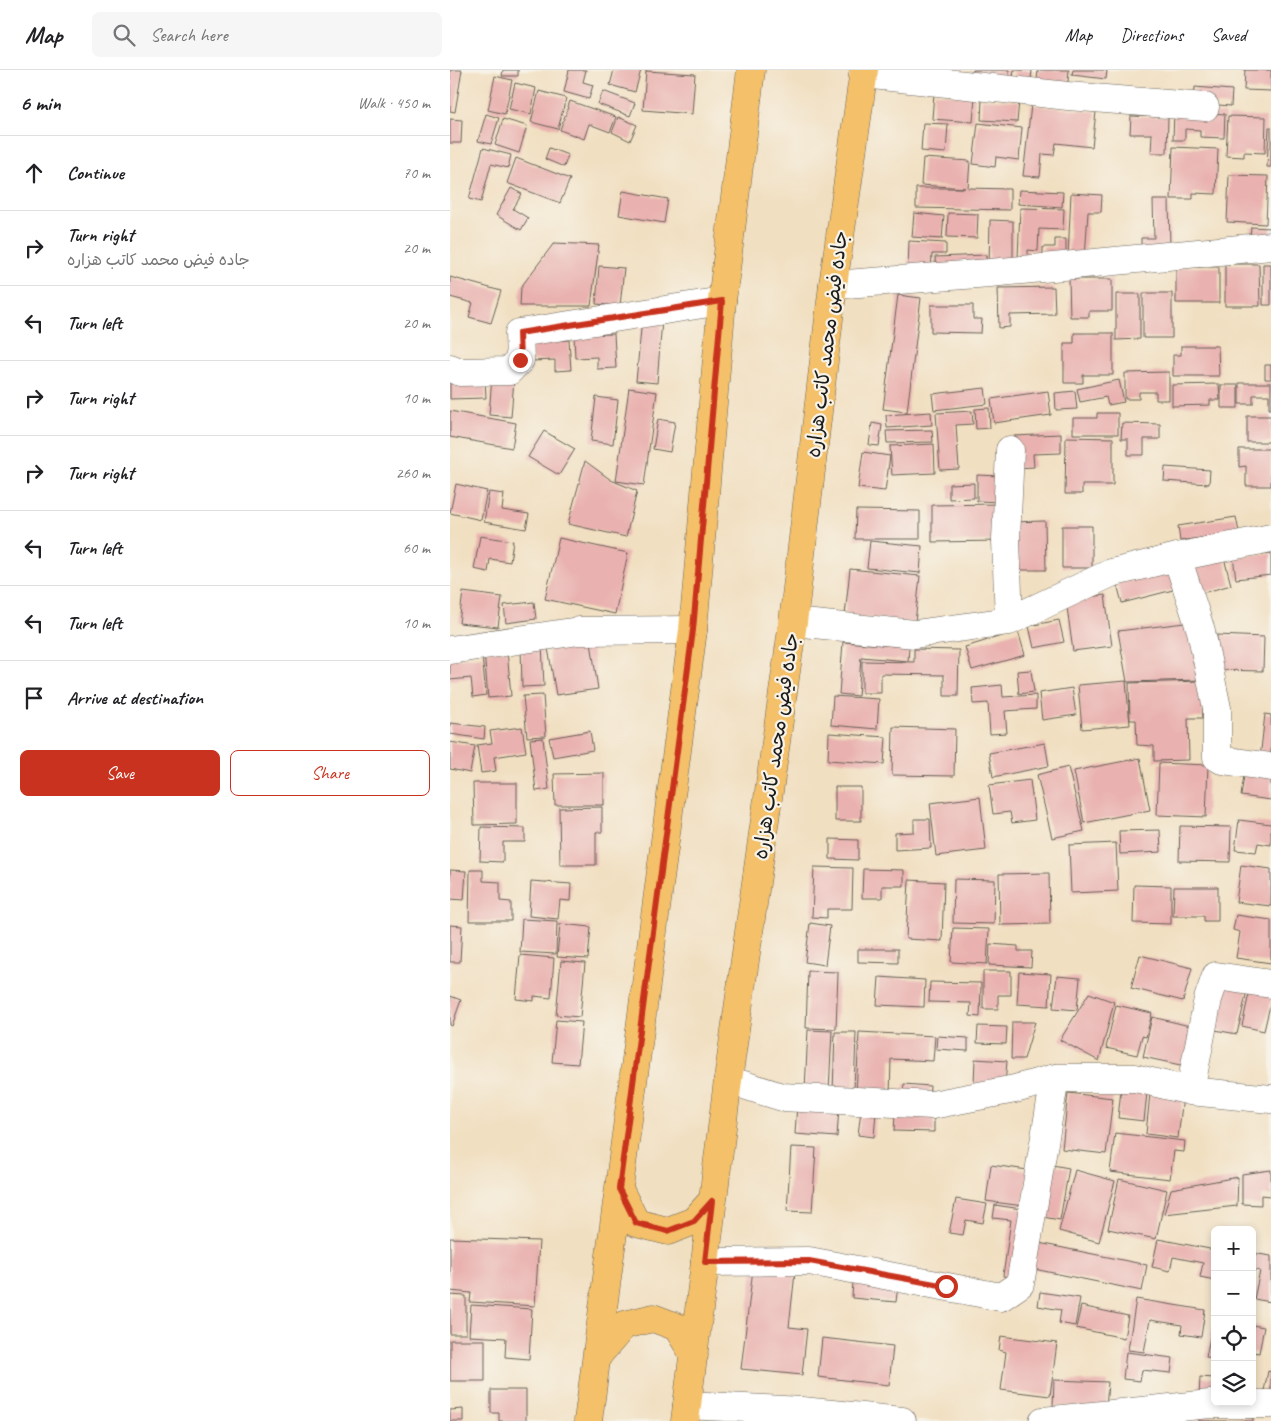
<!DOCTYPE html>
<meta charset="utf-8">
<style>
body{margin:0;font-family:Caveat,"Playpen Sans Arabic",sans-serif;background:#f6f6f6;color:#202124}
.controls{position:absolute;right:15px;bottom:15px;display:grid;overflow:hidden;border-radius:8px;box-shadow:0 2px 8px #0003}
.controls button{width:45px;height:45px;display:grid;place-items:center;padding:0;border:0;border-bottom:1px solid #e0e0e0;background:#fff;color:#202124;font:25px sans-serif}
.stop{position:absolute;width:15px;height:15px;margin:-11px;border:4px solid #c8321e;border-radius:50%;background:#fff}
.stop.end{background:#c8321e;border-color:#fff;box-shadow:0 1px 5px #0008}
.list{margin:0;padding:0;list-style:none}
h2{display:flex;justify-content:space-between;align-items:center;height:65px;margin:0;padding:0 20px;font-size:21px}
h2 small{font-size:16px;font-weight:400;color:#757577}
.list li{display:grid;grid-template-columns:32px 1fr auto;gap:15px;align-items:center;box-sizing:border-box;height:75px;padding:0 20px;border-top:1px solid #e0e0e0}
.list b{display:block;font-size:19px;white-space:nowrap}
.list p{margin:0;font-size:16px;white-space:nowrap;color:#757577}
.list em{font-size:16px;font-style:normal;color:#757577}
.actions{display:flex;gap:10px;padding:15px 20px}
.actions a{flex:1;padding:11px 0;border:1px solid #c8321e;border-radius:8px;text-align:center;font-size:18px;color:#c8321e}
.actions .main{background:#c8321e;color:#fff}
.icon{flex:none;width:28px;height:28px;fill:none;stroke:currentColor;stroke-width:2;stroke-linecap:round;stroke-linejoin:round}
.map{position:relative;flex:none;width:821px;height:1351px;overflow:hidden}
header{display:flex;align-items:center;gap:30px;box-sizing:border-box;height:70px;padding:0 25px;background:#fff;border-bottom:1px solid #e0e0e0}
header strong{font-size:24px}
nav{display:flex;gap:28px;margin-inline-start:auto;font-size:18px}
.search{width:350px;height:45px;background:#f6f6f6;display:flex;align-items:center;gap:12px;box-sizing:border-box;padding:0 18px;border-radius:8px;color:#757577;font-size:19px}
main{display:flex}
aside{flex:1;background:#fff}
.map>svg:first-child{display:block}
</style>
<header>
<strong>Map</strong>
<div class="search"><svg class="icon" aria-label="search" viewBox="0 0 24 24"><circle cx="10" cy="10" r="6"/><path d="M15 15l6 6"/></svg>Search here</div>
<nav><a>Map</a><a>Directions</a><a>Saved</a></nav>
</header>
<main>
<aside>
<h2>6 min<small>Walk · 450 m</small></h2>
<ul class="list">
<li><svg class="icon" aria-label="ahead" viewBox="0 0 24 24"><path d="M12 20V5M6 11l6-6 6 6"/></svg><div><b>Continue</b></div><em>70 m</em></li>
<li><svg class="icon" aria-label="right" viewBox="0 0 24 24"><path d="M7 20v-9h11M14 6l5 5-5 5"/></svg><div><b>Turn right</b><p>جاده فیض محمد کاتب هزاره</p></div><em>20 m</em></li>
<li><svg class="icon" aria-label="left" viewBox="0 0 24 24"><path d="M17 20v-9H6M10 6l-5 5 5 5"/></svg><div><b>Turn left</b></div><em>20 m</em></li>
<li><svg class="icon" aria-label="right" viewBox="0 0 24 24"><path d="M7 20v-9h11M14 6l5 5-5 5"/></svg><div><b>Turn right</b></div><em>10 m</em></li>
<li><svg class="icon" aria-label="right" viewBox="0 0 24 24"><path d="M7 20v-9h11M14 6l5 5-5 5"/></svg><div><b>Turn right</b></div><em>260 m</em></li>
<li><svg class="icon" aria-label="left" viewBox="0 0 24 24"><path d="M17 20v-9H6M10 6l-5 5 5 5"/></svg><div><b>Turn left</b></div><em>60 m</em></li>
<li><svg class="icon" aria-label="left" viewBox="0 0 24 24"><path d="M17 20v-9H6M10 6l-5 5 5 5"/></svg><div><b>Turn left</b></div><em>10 m</em></li>
<li><svg class="icon" aria-label="arrive" viewBox="0 0 24 24"><path d="M6 21V4h12l-3 4 3 4H6"/></svg><div><b>Arrive at destination</b></div></li>
</ul>
<div class="actions"><a class="main">Save</a><a>Share</a></div>
</aside>
<div class="map">
<svg width="821" height="1351" viewBox="0 0 821 1351">
<rect width="100%" height="100%" fill="#f7f3e8"/>
<filter id="ink" filterUnits="userSpaceOnUse"><feTurbulence type="fractalNoise" baseFrequency=".02" numOctaves="2"/><feDisplacementMap in="SourceGraphic" scale="10" xChannelSelector="R" yChannelSelector="G"/><feConvolveMatrix kernelMatrix="1 2 1 2 8 2 1 2 1" color-interpolation-filters="sRGB"/></filter>
<filter id="wash" filterUnits="userSpaceOnUse"><feTurbulence type="fractalNoise" baseFrequency=".0096" numOctaves="4" result="noise"/><feDisplacementMap in="SourceGraphic" scale="20" xChannelSelector="R" yChannelSelector="G"/><feGaussianBlur stdDeviation="1.12" result="paint"/><feColorMatrix in="noise" values="0 0 0 0 0 0 0 0 0 0 0 0 0 0 0 0 0 1.4 0 .05"/><feComposite in="paint" operator="in"/></filter>
<g filter="url(#wash)">
<rect width="100%" height="100%" fill="#f1dfc1"/>
<g id="blocks">
<path fill="#e9b1af" d="M0,0H12L5,42L0,41Z
M53,0H68V6H52Z
M119,0H136L133,12L143,15L139,29L114,22Z
M164,0H191L185,22L160,15Z
M523,0H559V12L523,10Z
M564,0H582L581,10L563,8Z
M588,0H619L618,12L587,10Z
M623,0H657L656,9L622,5Z
M795,0H821V21L794,20Z
M196,1L245,4L242,44L193,40Z
M45,6L62,10L55,44L38,40Z
M65,13L86,18L81,44L59,39Z
M745,17L782,20L781,36L744,33Z
M89,21L116,28L108,59L81,52Z
M153,21L185,33L180,46L148,34Z
M484,23L525,27L523,52L482,49Z
M532,29L569,31L567,52L531,50Z
M120,31L166,47L160,62L139,54L134,69L110,60Z
M581,35L646,42L642,77L606,73L604,85L592,84L590,107L573,106Z
M724,41L775,44L774,68L750,67V60L735,59V70H723Z
M36,44L49,48L41,74L28,71Z
M681,46L718,47L717,83H701L702,64H680Z
M778,46L816,47L815,83L794,82V87L776,86Z
M168,47L187,55L180,71L162,62Z
M0,49L12,50L11,73H0Z
M53,49L77,56L69,83L45,75Z
M473,53L498,54L496,83L471,81Z
M528,53L572,58L569,90L546,87L545,97L523,94Z
M819,57H821V97H817Z
M723,77L768,79L766,124L743,123V129H721Z
M33,78L61,85L58,98L41,94L31,132L19,129Z
M99,78L118,85L114,97L95,89Z
M66,88L120,109L110,133L57,113Z
M473,88L520,91L518,118L560,119V140L466,138V118H515L471,115Z
M779,105L818,106L816,154L777,152Z
M61,118L72,124L63,139L78,148L71,160L46,145Z
M569,120L613,122L612,137L568,134Z
M173,121L218,129L214,153L169,145Z
M621,123L652,125L651,142H638L635,188L618,187Z
M703,130H719L720,178L691,179V168H704Z
M570,138L614,139L613,160L589,159L588,181L578,180V188H568Z
M464,143L494,146L492,169L462,167Z
M498,143L528,144L527,168L497,167Z
M540,150L563,151V196H539Z
M801,157L821,158V170L800,169Z
M605,169H616V190H593V177H605Z
M459,171L496,173V184H482L481,202L458,200Z
M104,173L149,175L141,236H70L71,217Z
M536,185L537,201L486,203L485,187Z
M775,194H809L810,236H775Z
M813,194H821V235H813Z
M149,196L174,198L170,236L146,234Z
M726,197H769V233H726Z
M0,207L51,221L41,253L19,247L23,233L0,227Z
M619,209H662V241H639V247H620Z
M604,217L605,244L560,245V257L549,258L548,218Z
M693,223H722V268H693Z
M666,224H690V269L666,270Z
M448,225L471,228L457,342L433,339Z
M481,235H523V249H532L531,263L481,262Z
M192,249L212,250L207,313L186,311Z
M624,263H663V305H633V313H614V273H624Z
M164,264L166,298L147,299V287L125,288L124,265Z
M119,270L121,300L105,301V290L82,291L81,272Z
M731,276H768L769,306H723V285H731Z
M815,295H821V309H815Z
M719,302V330H706V322H689V329H675V303Z
M42,307L64,309L61,347L39,345Z
M35,308L36,328L0,329V309Z
M669,310L674,332L658,335L656,327L630,332L627,319Z
M789,313H821V339H819V325H803V334H789Z
M769,314L770,330H760V335L722,336V315Z
M771,315H788V338H771Z
M179,318L207,322L194,415L166,411Z
M535,318L537,334L484,340L482,324Z
M598,321L601,345L544,353L541,329Z
M625,321L627,339L606,340L605,323Z
M146,327L168,330L163,374L141,371Z
M539,338L540,358L526,359L525,339Z
M0,341L66,353L62,378L0,367Z
M522,341L523,354L506,355L509,399L490,400L486,343Z
M481,342L482,355L437,358L436,345Z
M647,343H668V364H623V348H647Z
M797,346H821V372H797Z
M208,349L225,352L220,382L203,379Z
M422,353L432,355L429,376L419,375Z
M672,353L710,354V369H694V385H678V369H671Z
M482,360L483,372L437,373L436,361Z
M94,361L125,379L109,405L78,387Z
M611,364V383L583,384L584,397L565,398L563,366Z
M616,367L663,368V415H632V424H615Z
M484,374L485,403L442,405L440,376Z
M789,379H821V416H796V396L789,397Z
M413,382L440,386L435,421L408,418Z
M135,391L161,410L187,421L176,467L118,454Z
M715,397L760,400L759,414L714,411Z
M527,405L550,406V432L527,431Z
M524,413V428L499,429V414Z
M6,414L37,421L31,450L0,443Z
M39,422L54,424L52,440L79,444L76,459L34,452Z
M550,434V471L482,472V435Z
M406,440L470,441V469H405Z
M786,447L789,462L730,471L728,456Z
M595,451L596,500H561V452Z
M612,456H642V498H612Z
M30,466L63,471L60,492L40,489L38,502L24,499Z
M109,468L178,483L165,544L95,529Z
M420,471L472,476L470,503L417,498Z
M821,483V505L786,509L783,487Z
M774,488L781,515L745,525L738,497Z
M400,499L470,506L465,553L395,545Z
M722,500L727,519L672,533L667,514Z
M13,522L52,527L48,557L9,553Z
M655,525L662,576L623,581L616,530Z
M84,532L86,549L56,553L54,535Z
M609,550L614,572L584,578L579,556Z
M743,552L750,610L677,612L668,561Z
M568,561L575,585L522,600L515,577Z
M767,565L814,567L813,601L766,600Z
M141,572L148,619L106,625L98,578Z
M393,572L459,577L458,591L411,587L408,626L389,624Z
M92,574L94,616L72,617L71,575Z
M464,579L509,580L508,626H494V605L431,604V623H412V591L464,592Z
M57,580L61,626L38,628L34,581Z
M32,586L36,625L23,627L21,608L0,610V589Z
M581,600L584,622L569,624L567,601Z
M676,611L680,655L632,659L628,615Z
M752,611L753,648H738L739,690L704,691V676L687,675L686,650H680L679,613Z
M552,615L553,627L586,625V639L555,641L557,663L540,664L538,633L523,634L522,618Z
M622,618L626,645L592,650L589,623Z
M93,625L96,666L77,667L73,626Z
M383,626L429,629L427,659L381,655Z
M815,644L821,645V690L810,689Z
M0,653L35,657L34,669L0,664Z
M72,657L76,682L44,687L46,701L31,703L27,675L42,673L40,661Z
M443,657L505,659L504,706L442,705Z
M140,661L143,680L103,687L99,668Z
M379,663L436,667L434,694L378,690Z
M93,668L99,719L86,721L80,669Z
M0,672L25,676L20,703L0,699Z
M595,673L599,696L543,707L539,683Z
M690,688L700,740L634,753L624,701Z
M709,693L758,695L756,747L707,745Z
M618,697L634,761L602,768L587,705Z
M795,699L821,703V730L791,726Z
M154,703V735H105L104,704Z
M580,710L585,750L562,753L560,742L543,744L539,715Z
M23,713H67V754L24,755Z
M385,717H411V751H385Z
M530,727L536,780L486,786L480,733Z
M152,737V762H146V795H110L109,738Z
M464,749H480L481,778L445,780V763L464,762Z
M789,750L821,754V775L808,773L806,782L785,780Z
M730,756L781,757L780,792L729,791Z
M31,757L75,758V772H53V792L30,791Z
M710,760L711,782L670,784L669,761Z
M380,769L408,770V790L380,789Z
M666,773L668,821L621,823L619,775Z
M791,795L821,799V836L786,832Z
M364,797L403,798L402,839H377V848L362,847Z
M413,799L454,800V816H432V828H412Z
M0,800L16,801L14,830L0,829Z
M20,800H33V811L50,812V831L61,832V851H19Z
M599,803L600,854L550,855L549,804Z
M504,809L545,810L544,854L503,853Z
M459,810L494,812L492,871L456,869Z
M81,811L121,814L120,831L110,830L108,849L79,846Z
M684,815L721,816V854L683,853Z
M724,817H768V851H754V846H723Z
M786,845L821,850V893L786,888L790,862L783,860Z
M72,849L107,851L106,884L70,882Z
M360,853L380,856L375,895L355,892Z
M110,854L141,857L138,889L107,887Z
M0,855L12,856L10,892H0Z
M503,858L539,859L537,894L501,892Z
M540,874L568,876V881H582L581,897L539,895Z
M408,879H448V893L408,892Z
M70,885L104,888L101,928L84,926V931L66,929Z
M690,885L742,898L733,931L681,918Z
M111,891L135,893L130,947L106,945Z
M358,901L388,902L386,959L356,958Z
M533,901H561V925H548V939H533Z
M569,902L601,904L599,936L567,934Z
M607,906L630,908L627,940L603,938Z
M429,907L475,910L474,937L427,935Z
M771,910L798,916L787,964L765,960Z
M480,912L531,913L530,947L520,946L521,933L479,932Z
M801,914L821,919V931L814,961L792,956Z
M639,923L664,932L649,991L610,970Z
M0,926L11,930L2,956L0,955Z
M666,935L702,943L696,967L692,966L687,985L656,978Z
M702,947L744,957L735,996L693,987Z
M106,950L132,952L128,994L102,992Z
M562,952H585L574,989H561Z
M528,956L557,957L556,974L527,973Z
M358,960L382,961L379,1021L355,1019Z
M385,962H406L404,1023L383,1022Z
M409,962L485,966L483,991L441,989L440,1027L406,1026Z
M487,966L518,968V981L486,979Z
M525,989L557,991L555,1015L524,1013Z
M454,1014L480,1016L479,1033L452,1031Z
M671,1020L697,1023L694,1051L668,1048Z
M618,1023L663,1028L656,1084L612,1079Z
M700,1023L733,1027L728,1068L696,1064Z
M347,1034L389,1037L387,1067L345,1064Z
M411,1040L426,1042L424,1067L408,1065Z
M445,1044H484V1062L444,1061Z
M665,1063L735,1071L734,1082L724,1081L720,1109L660,1102Z
M341,1077L366,1078L362,1142L337,1141Z
M597,1094L619,1098L610,1150L587,1146Z
M541,1095L578,1100L573,1136L536,1131Z
M625,1100L665,1111L649,1172L609,1161Z
M821,1100V1126L811,1125V1135L792,1134V1104Z
M788,1107L787,1136L714,1144L721,1119Z
M669,1109L717,1120L706,1169L658,1159Z
M506,1129L537,1134L533,1153L516,1150L513,1165L499,1163Z
M545,1135L578,1140L568,1208L553,1206L561,1150L543,1148Z
M0,1168L89,1171L85,1236L20,1232L21,1223L0,1221Z
M708,1169L765,1180V1210L750,1207L753,1193L723,1187L720,1201L702,1197Z
M579,1171L697,1195L692,1221L574,1197Z
M802,1183L821,1186V1232L804,1229L810,1201L802,1199Z
M303,1199L345,1203L339,1257L357,1259L352,1305L291,1299Z
M403,1210L448,1214L446,1232L402,1228Z
M590,1222L630,1228L625,1256L609,1253L611,1240L588,1236Z
M0,1225L16,1226V1264H0Z
M686,1229L755,1240L751,1267L731,1264L732,1255L700,1250L694,1282L678,1280Z
M21,1235L82,1239L79,1289L55,1287L56,1268L19,1266Z
M631,1236L678,1246L674,1268L626,1258Z
M764,1249H765V1288L756,1287Z
M802,1255L814,1257L809,1283L802,1282Z
M551,1266L607,1273L600,1326L551,1320L556,1282L549,1280Z
M372,1268L443,1276L439,1315L368,1307Z
M0,1270H35V1311H0Z
M676,1282L723,1288L721,1303L692,1300L690,1311L673,1309Z
M818,1301L821,1302V1333L812,1331Z
M750,1307L765,1308V1328L749,1327Z
M604,1310L658,1312L656,1339L603,1336Z
M41,1320H76V1351H49V1343H41Z
M13,1339V1351H0V1340Z
M749,1346L803,1348V1351H749Z"/>
</g>
</g>
<g filter="url(#ink)">
<use href="#blocks" fill-opacity="0" stroke="#676056" stroke-width="1"/>
<g fill="none" stroke-linecap="round" stroke-linejoin="round">
<defs>
<path id="minor" d="M413,4L618,26L755,37
M383,215L540,203L821,176
M0,298L10,302L59,301L70,290L69,263L272,231
M727,487L751,561L767,638V687L772,690L821,697
M559,551L556,470L560,380
M343,552L465,564L559,551L661,503L727,487L821,468
M0,580L129,561L243,560
M278,1010L332,1027L482,1035L565,1019L605,1008H685L740,1021L821,1029
M740,1021L758,929L766,906L821,914
M255,1192L359,1191L551,1227L570,1214L605,1008
M237,1335L352,1341L452,1351
M593,1351L760,1334H821"/>
<path id="major" d="M169,1119L186,1153L218,1161L244,1151L262,1131
M147,1286L174,1255L203,1248L227,1257L244,1285
M138,1351L243,560L272,231L301,0
M235,1351L278,1010L343,552L383,215L414,0"/>
</defs>
<use href="#minor" stroke="#676056" stroke-width="29"/>
<use href="#major" stroke="#676056" stroke-width="29"/>
<use href="#minor" stroke="#fff" stroke-width="28"/>
<use href="#major" stroke="#f4c16a" stroke-width="28"/>
</g>
</g>
<g fill="none" stroke-linecap="round" stroke-linejoin="round" filter="url(#ink)">
<path stroke="#c8321e" stroke-width="6" d="M70,290L69,263L272,231L243,560L169,1119L186,1153L218,1161L244,1151L262,1131L255,1192L359,1191L496,1216"/>
</g>
<g text-anchor="middle" dominant-baseline="central" stroke-width="4.5" stroke-linejoin="round" paint-order="stroke">
<g font-size="20" fill="#1c1c1c" stroke="#f7f3e8">
<text transform="translate(377 274) rotate(-83)">جاده فیض محمد کاتب هزاره</text>
<text transform="translate(326 676) rotate(-82)">جاده فیض محمد کاتب هزاره</text>
</g>
</g>
</svg>
<div class="controls">
<button>+</button>
<button>−</button>
<button><svg class="icon" aria-label="locate" viewBox="0 0 24 24"><circle cx="12" cy="12" r="6"/><path d="M12 2v4M12 18v4M2 12h4M18 12h4"/></svg></button>
<button><svg class="icon" aria-label="layers" viewBox="0 0 24 24"><path d="M12 4l9 5-9 5-9-5zM3 14l9 5 9-5"/></svg></button>
</div>
<div class="stop" style="left:496px;top:1216px"></div>
<div class="stop end" style="left:70px;top:290px"></div>
</div>
</main>
